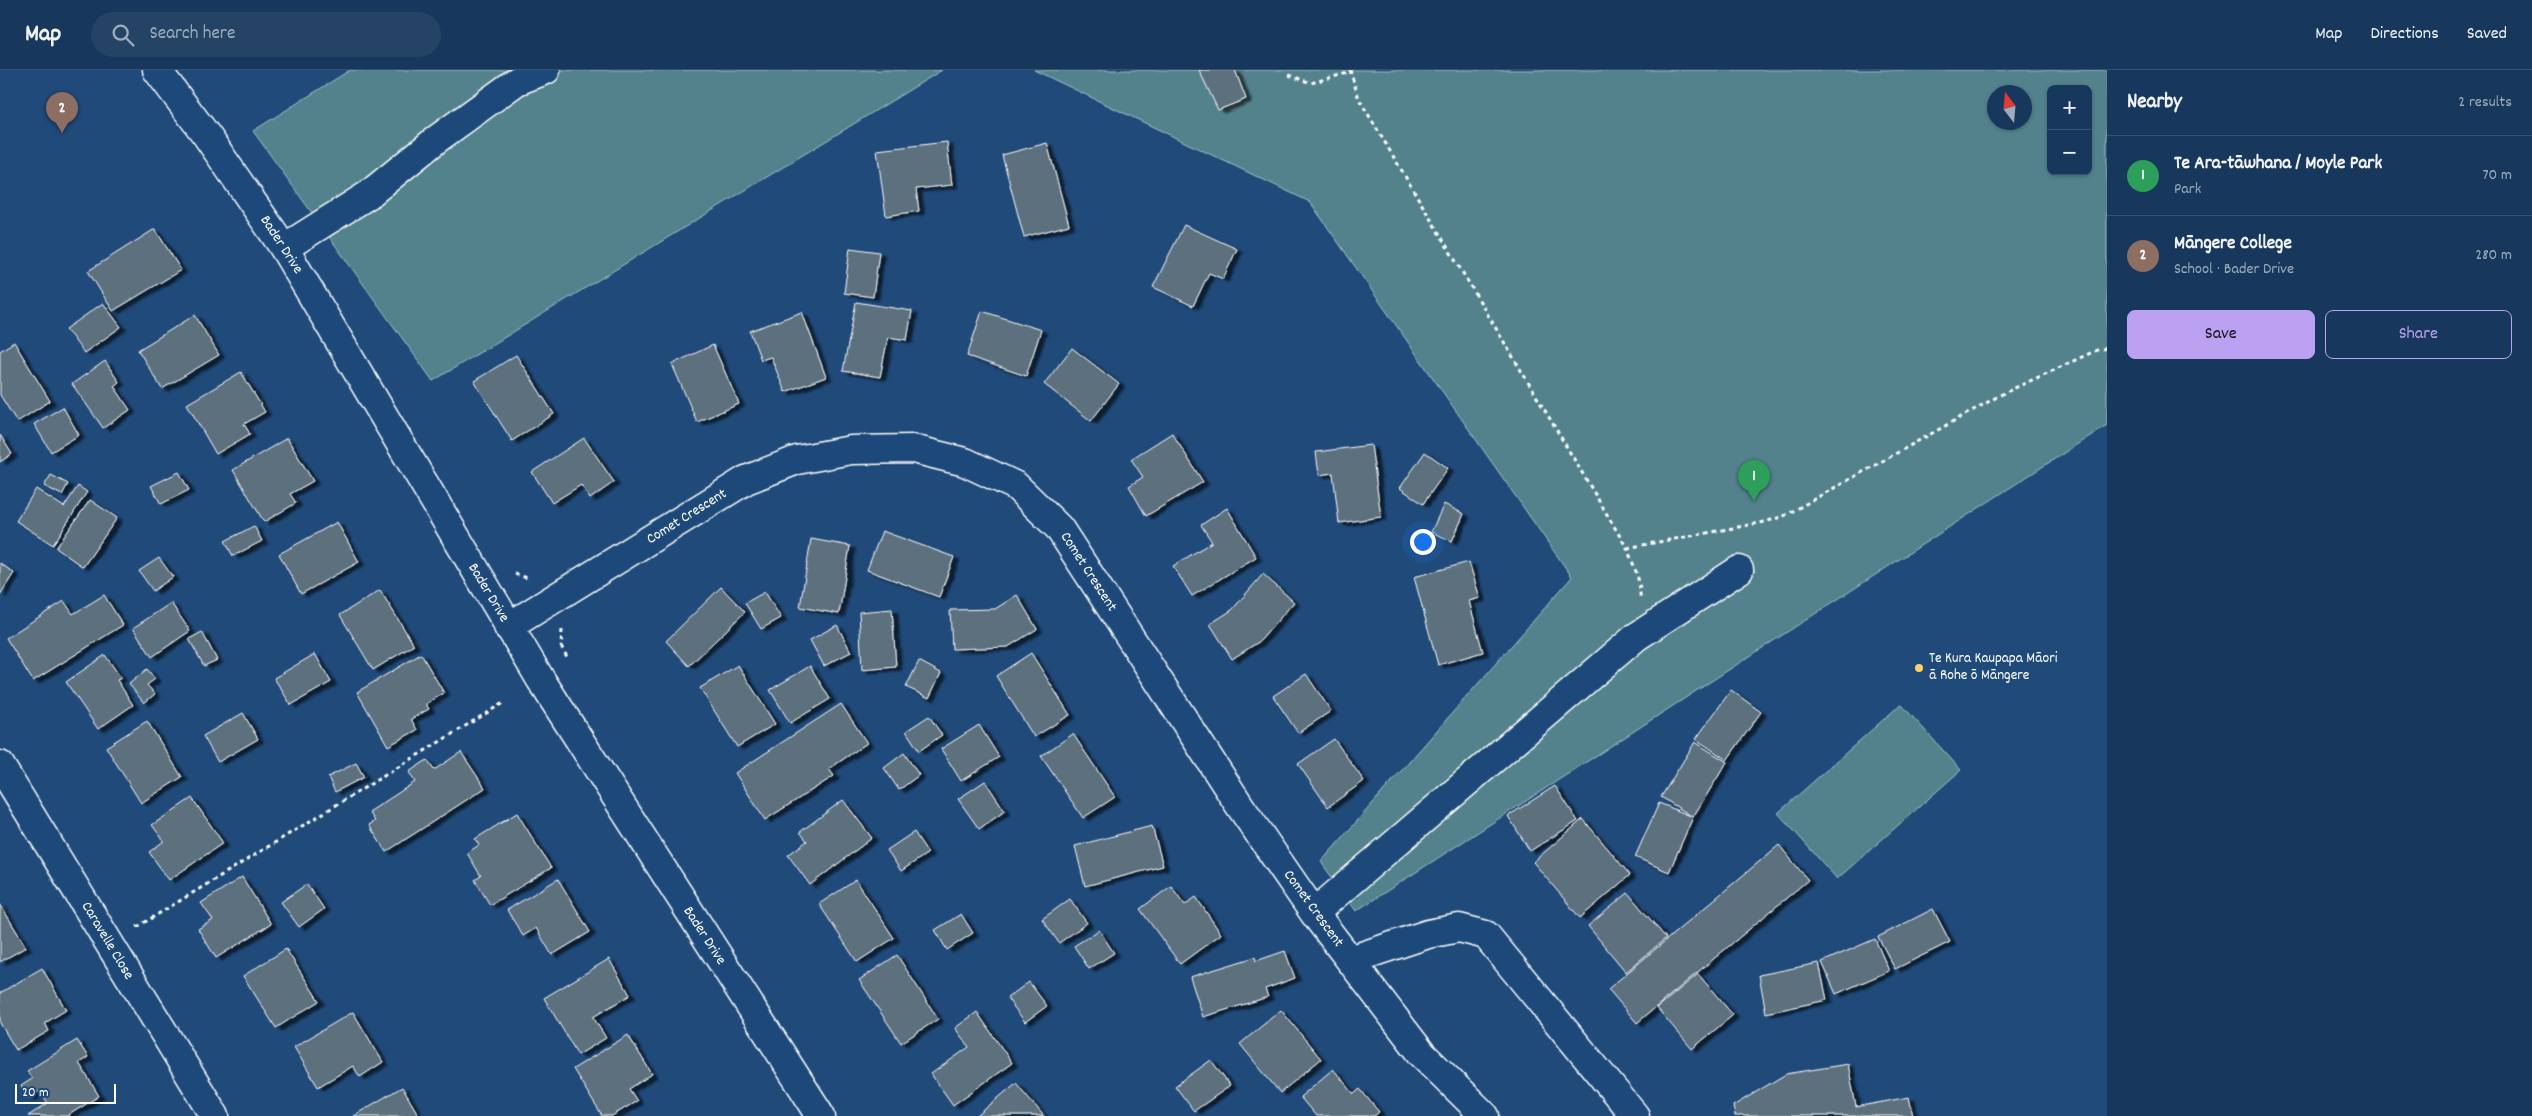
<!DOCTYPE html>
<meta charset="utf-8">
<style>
body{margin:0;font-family:Dekko,sans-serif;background:#244365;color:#f1f3f6}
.controls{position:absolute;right:15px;top:15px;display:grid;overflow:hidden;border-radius:8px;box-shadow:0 1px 4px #0004}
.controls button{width:45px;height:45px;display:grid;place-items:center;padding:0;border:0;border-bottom:1px solid #365272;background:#17385c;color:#f1f3f6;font:25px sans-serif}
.compass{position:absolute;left:1987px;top:15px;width:45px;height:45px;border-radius:50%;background:#17385c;box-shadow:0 1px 4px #0004;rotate:344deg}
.scale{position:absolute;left:15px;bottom:12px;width:101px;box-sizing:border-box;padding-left:5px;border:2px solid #fff;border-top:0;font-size:14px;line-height:18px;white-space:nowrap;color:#fff;-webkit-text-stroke:4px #1f4a7a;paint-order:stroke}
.you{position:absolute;left:1422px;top:471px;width:18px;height:18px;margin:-12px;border:4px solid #fff;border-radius:50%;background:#1a73e8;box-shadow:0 0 0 8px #1a73e833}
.badge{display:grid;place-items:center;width:32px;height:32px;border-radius:50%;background:#bca0f2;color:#fff;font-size:16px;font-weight:700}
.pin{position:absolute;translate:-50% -41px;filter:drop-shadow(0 1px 2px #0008)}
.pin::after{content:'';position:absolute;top:26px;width:18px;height:15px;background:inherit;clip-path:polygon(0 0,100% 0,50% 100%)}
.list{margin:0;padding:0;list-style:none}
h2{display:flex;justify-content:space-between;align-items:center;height:65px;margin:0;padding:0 20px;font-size:21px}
h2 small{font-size:16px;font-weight:400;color:#9eacbb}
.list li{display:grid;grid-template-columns:32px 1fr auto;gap:15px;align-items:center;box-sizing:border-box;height:80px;padding:0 20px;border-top:1px solid #365272}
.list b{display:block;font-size:19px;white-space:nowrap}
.list p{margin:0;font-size:16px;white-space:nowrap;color:#9eacbb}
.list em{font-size:16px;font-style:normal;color:#9eacbb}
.actions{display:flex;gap:10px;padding:15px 20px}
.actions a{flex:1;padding:11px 0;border:1px solid #bca0f2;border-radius:8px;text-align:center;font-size:18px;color:#bca0f2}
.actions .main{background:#bca0f2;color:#111}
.icon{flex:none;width:28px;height:28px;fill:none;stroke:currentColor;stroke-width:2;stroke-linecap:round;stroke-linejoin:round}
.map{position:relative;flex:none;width:2107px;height:1046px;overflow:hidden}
header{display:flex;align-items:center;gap:30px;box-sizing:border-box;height:70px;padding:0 25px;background:#17385c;border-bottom:1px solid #365272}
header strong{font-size:24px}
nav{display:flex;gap:28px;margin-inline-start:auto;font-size:18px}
.search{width:350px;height:45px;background:#244365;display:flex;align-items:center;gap:12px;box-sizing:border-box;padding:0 18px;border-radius:28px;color:#9eacbb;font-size:19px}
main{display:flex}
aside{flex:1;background:#17385c}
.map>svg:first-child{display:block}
</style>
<header>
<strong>Map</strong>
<div class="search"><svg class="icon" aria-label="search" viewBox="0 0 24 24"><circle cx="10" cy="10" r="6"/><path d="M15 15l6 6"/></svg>Search here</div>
<nav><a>Map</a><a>Directions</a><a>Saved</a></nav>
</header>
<main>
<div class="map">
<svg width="2107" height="1046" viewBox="0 0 2107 1046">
<defs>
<filter id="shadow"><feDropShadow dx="5.5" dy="3" stdDeviation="1" flood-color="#0009"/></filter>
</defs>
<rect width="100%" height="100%" fill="#1f4a7a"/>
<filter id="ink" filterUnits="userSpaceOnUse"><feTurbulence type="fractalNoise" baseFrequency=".02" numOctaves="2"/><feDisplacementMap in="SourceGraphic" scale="10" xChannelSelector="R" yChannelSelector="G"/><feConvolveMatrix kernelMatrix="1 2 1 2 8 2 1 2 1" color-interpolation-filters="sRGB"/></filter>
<g filter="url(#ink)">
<path fill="#52828c" stroke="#a8c0c6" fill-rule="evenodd" d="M350,0H942L433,311L253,61Z
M1034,0H2107V355L1356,841L1321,792L1572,507L1310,132ZM2051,19H2088V101H2051ZM1994,22H2024V52H1994Z
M1901,634L1961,700L1837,809L1778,743Z"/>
<path fill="#5b6f7d" stroke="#fff" filter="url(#shadow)" d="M1199,0H1235L1246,29L1218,40Z
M947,72L952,115L916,119L919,141L886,146L877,80Z
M1047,73L1069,155L1024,167L1002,85Z
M1184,155L1237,179L1223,209L1209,203L1193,236L1153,217Z
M155,159L181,200L113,241L88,201Z
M850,178L879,182L873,227L844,223Z
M856,232L912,241L907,270L888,267L880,307L843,301Z
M103,233L121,257L84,283L66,259Z
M982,241L1041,260L1026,306L967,286Z
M802,242L826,307L785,322L771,287L761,290L750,261Z
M195,245L219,285L162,319L138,280Z
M14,272L50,331L17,352L0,325V281Z
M713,275L739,334L697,352L672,294Z
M1072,278L1119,314L1091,351L1044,314Z
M516,285L554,344L512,371L474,311Z
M105,291L119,312L114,316L130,340L103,358L72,314Z
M241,302L265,342L244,354L250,364L216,384L187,334Z
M63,337L79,365L51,382L34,354Z
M1172,363L1203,412L1146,446L1129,416L1143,407L1131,389Z
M0,365L12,384L0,392Z
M287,368L313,411L290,424L296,433L264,452L233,400Z
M584,368L614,412L590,429L581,415L552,433L532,402Z
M1371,375L1381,447L1339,453L1333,403L1319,405L1316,382Z
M1425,382L1448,398L1423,434L1400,418Z
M179,402L189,420L161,434L151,416Z
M51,405L68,414L62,425L44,416Z
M78,416L87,422L53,475L16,451L36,419L64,437Z
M90,430L117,448L83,497L56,478Z
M1444,434L1464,444L1452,471L1431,462Z
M1227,438L1256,487L1192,526L1173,496L1212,472L1201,455Z
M337,452L359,492L301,524L279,484Z
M254,456L262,471L233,486L225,471Z
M882,461L954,487L939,527L867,500Z
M811,469L850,476L839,544L800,537Z
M159,488L173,507L153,521L139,501Z
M1469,492L1480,528L1469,531L1483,582L1438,595L1414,507Z
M0,493L14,503L0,525Z
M1263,504L1294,532L1260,571L1232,589L1210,554L1232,540Z
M721,517L745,542L689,596L666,571Z
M380,520L414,575L373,600L340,545Z
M765,522L781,548L761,559L745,533Z
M104,525L123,555L33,611L6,568L64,531L73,544Z
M1017,525L1037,559L1008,577L952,579L950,540L995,539Z
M171,533L190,561L152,587L133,558Z
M892,539L896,597L862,600L859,542Z
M837,555L851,582L824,596L810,570Z
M202,562L217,590L204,596L189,569Z
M1031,583L1070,645L1034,667L996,606Z
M315,584L331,612L291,635L274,608Z
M421,584L444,623L426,634L429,639L411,649L417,660L388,676L357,622Z
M105,585L121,608L117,610L133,635L98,659L66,612Z
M919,591L941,603L929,628L906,617Z
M738,595L775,654L737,677L700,618Z
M810,596L830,629L790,653L770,620Z
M147,599L155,609L147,615L155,624L144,633L129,614Z
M1306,604L1331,641L1298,663L1273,626Z
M1731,620L1761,642L1727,690L1696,669Z
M841,634L867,673L829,699L834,706L765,750L735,703Z
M243,643L258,669L218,692L203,666Z
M929,646L942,665L919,681L906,661Z
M147,651L182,707L141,733L106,677Z
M979,655L999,687L961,711L941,679Z
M1073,664L1115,727L1083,748L1041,686Z
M1334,669L1364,711L1328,737L1298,694Z
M1695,672L1727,692L1693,747L1661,727Z
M461,682L485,718L386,782L369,755L375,751L369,742L415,712L409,702L427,690L434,700Z
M904,683L919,705L899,720L884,698Z
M356,693L364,707L335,722L328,707Z
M985,711L1005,741L979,759L958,729Z
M1555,716L1578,751L1530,781L1508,746Z
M192,728L223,773L169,810L149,782L164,771L152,755Z
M843,730L872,768L810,815L788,785L807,771L800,762Z
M1659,733L1693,747L1669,802L1635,787Z
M517,743L551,798L490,835L475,810L481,806L467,783L479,775L475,769Z
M1583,749L1630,805L1580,848L1533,792Z
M1152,756L1163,796L1085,816L1075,776Z
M914,762L928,783L901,801L887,780Z
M1779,775L1808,810L1637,953L1608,919Z
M242,807L271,854L216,888L198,859L213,850L201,833Z
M558,809L590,862L552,885L536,858L523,866L507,840Z
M856,810L894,868L857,892L819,834Z
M307,814L324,839L299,857L281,832Z
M1171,816L1185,835L1196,827L1221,864L1180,894L1140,839Z
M1628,823L1666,868L1626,902L1588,856Z
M1070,829L1087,853L1059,873L1042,849Z
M0,834L26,877L0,892Z
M1933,839L1950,872L1895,899L1878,867Z
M961,844L973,863L947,880L935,860Z
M1099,860L1114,883L1089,899L1074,876Z
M1875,869L1889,901L1836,924L1822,892Z
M286,879L319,931L276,958L243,906Z
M1285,881L1295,908L1265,919L1268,927L1203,947L1190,907L1255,887L1256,891Z
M897,885L938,949L901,973L859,910Z
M609,889L630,925L593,947L606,968L578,985L544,928Z
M1819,893L1827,930L1766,943L1759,905Z
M42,898L66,940L45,953L49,961L16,980L0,953V923Z
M1698,904L1733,945L1692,979L1657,938Z
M1029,912L1047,936L1025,952L1007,928Z
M1281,940L1321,989L1280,1023L1240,974Z
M353,942L383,992L360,1007L353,996L318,1017L294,977Z
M977,942L1012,993L953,1035L931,1004L969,977L955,958Z
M628,965L652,1004L629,1019L637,1031L612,1046H602L573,999Z
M77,970L88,987L79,993L99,1026L67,1046H28L48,1033L40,1021L29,1028L21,1016L32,1009L27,1001Z
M1211,990L1230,1016L1194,1041L1175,1016Z
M1848,994L1856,1037L1909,1027L1913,1046H1735L1733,1036L1786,1004Z
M1333,999L1354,1024L1360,1019L1379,1042L1374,1046H1316L1300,1027Z
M1016,1013L1044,1046H979L978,1045Z
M402,1017L419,1046H353Z"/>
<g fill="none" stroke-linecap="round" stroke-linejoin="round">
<defs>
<path id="minor" d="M284,178L368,125L437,69L517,11L546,0
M508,557L746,410L797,390L851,380L913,379L965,392L1016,416L1059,458L1240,736L1314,843L1422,984L1485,1046
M0,695L215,1046
M1314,843L1636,567L1739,500
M1350,890L1428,864L1459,858L1486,865L1635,1046"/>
<path id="major" d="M157,0L207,66L284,178L541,610L821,1046"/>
</defs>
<use href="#minor" stroke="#fff" stroke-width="31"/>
<use href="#major" stroke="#fff" stroke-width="31"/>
<path stroke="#fff" stroke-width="3" stroke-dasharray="4 4" stroke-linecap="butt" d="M1350,0L1359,29L1627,478C1633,494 1641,510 1640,527
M1289,5L1311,13L1351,2
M1627,478L1765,452L1784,446L2004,323L2097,280L2107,278
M515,504L527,508
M562,560L561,576L567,587
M137,857L503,633"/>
<use href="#minor" stroke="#1f4a7a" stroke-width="28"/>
<use href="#major" stroke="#1f4a7a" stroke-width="28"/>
</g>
</g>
<circle fill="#ffd166" stroke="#1f4a7a" stroke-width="2" cx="1919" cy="598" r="5"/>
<g text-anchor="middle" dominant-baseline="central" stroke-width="5" stroke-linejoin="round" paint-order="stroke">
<g font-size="15" fill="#fff" stroke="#1f4a7a">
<text transform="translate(281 175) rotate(57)">Bader Drive</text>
<text transform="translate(687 447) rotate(-32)">Comet Crescent</text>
<text transform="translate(1088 502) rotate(57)">Comet Crescent</text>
<text transform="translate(488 523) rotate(59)">Bader Drive</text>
<text transform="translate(1313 839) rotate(54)">Comet Crescent</text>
<text transform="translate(704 866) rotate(57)">Bader Drive</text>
<text transform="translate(107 871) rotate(59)">Caravelle Close</text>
</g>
<g font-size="15" fill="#fff" stroke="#1f4a7a" text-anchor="start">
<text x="1929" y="589">Te Kura Kaupapa Māori<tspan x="1929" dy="17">ā Rohe ō Māngere</tspan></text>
</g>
</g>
</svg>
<div class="controls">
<button>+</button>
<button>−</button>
</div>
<svg class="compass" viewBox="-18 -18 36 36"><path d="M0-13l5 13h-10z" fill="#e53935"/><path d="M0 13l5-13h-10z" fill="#9eacbb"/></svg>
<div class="scale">20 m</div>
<div class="you"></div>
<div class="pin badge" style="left:1754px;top:431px;background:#2e9e5b">1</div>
<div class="pin badge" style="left:62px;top:63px;background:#8d6e63">2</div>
</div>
<aside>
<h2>Nearby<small>2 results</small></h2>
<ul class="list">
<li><span class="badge" style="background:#2e9e5b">1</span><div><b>Te Ara-tāwhana / Moyle Park</b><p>Park</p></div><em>70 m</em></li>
<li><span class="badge" style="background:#8d6e63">2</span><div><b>Māngere College</b><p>School · Bader Drive</p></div><em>280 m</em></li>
</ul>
<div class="actions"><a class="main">Save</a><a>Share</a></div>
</aside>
</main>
